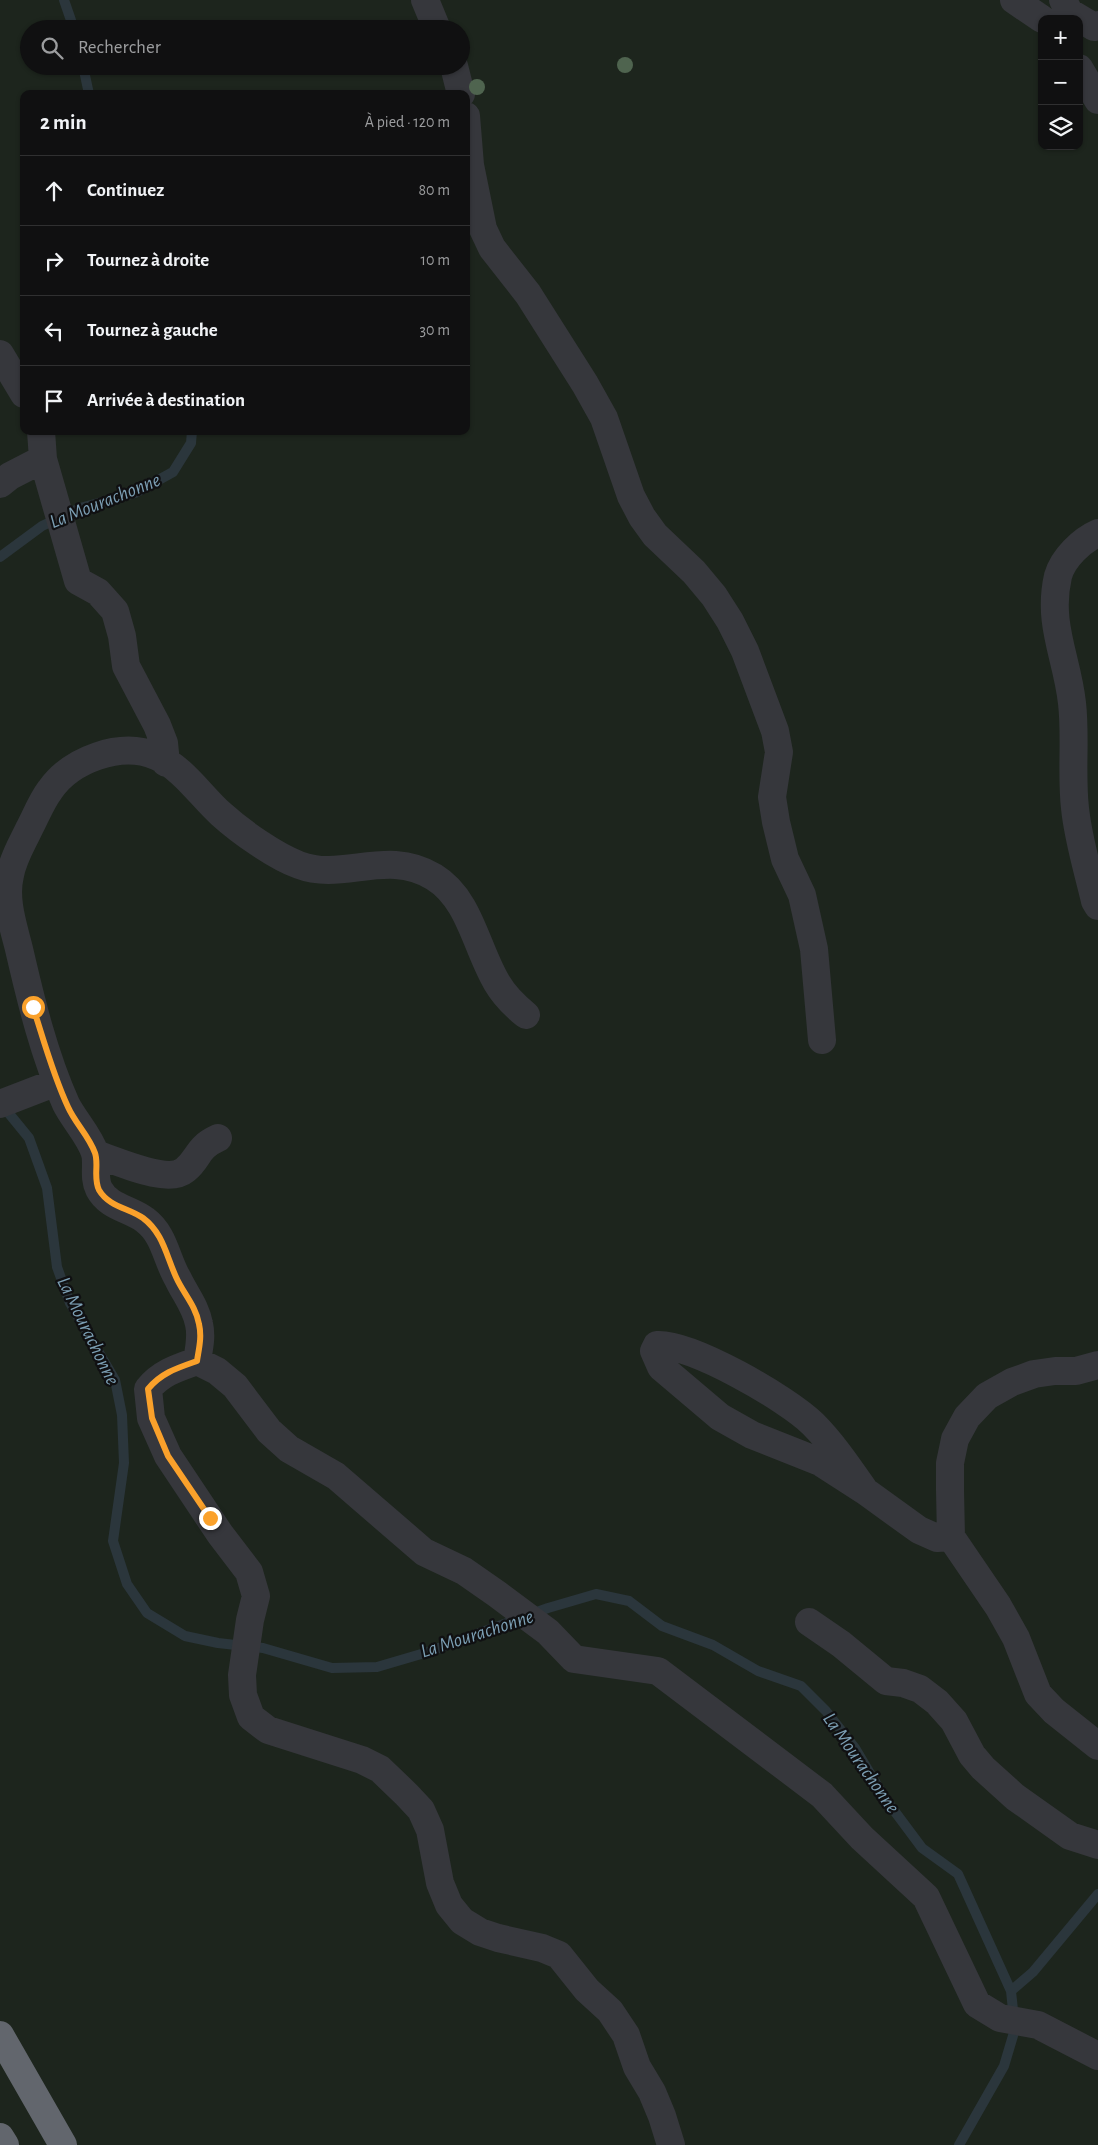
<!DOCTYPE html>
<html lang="fr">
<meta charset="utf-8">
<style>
body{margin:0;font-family:"Alegreya Sans",sans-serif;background:#1e1e1f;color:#f1f3f6}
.controls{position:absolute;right:15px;top:15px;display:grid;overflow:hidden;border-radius:10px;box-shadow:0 1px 4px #0004}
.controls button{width:45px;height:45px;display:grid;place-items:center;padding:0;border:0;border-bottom:1px solid #303031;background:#101011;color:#f1f3f6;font:25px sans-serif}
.stop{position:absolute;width:15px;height:15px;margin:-11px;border:4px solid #faa12b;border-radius:50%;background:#fff}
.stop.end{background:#faa12b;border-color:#fff;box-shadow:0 1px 5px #0008}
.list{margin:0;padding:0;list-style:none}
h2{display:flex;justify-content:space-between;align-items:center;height:65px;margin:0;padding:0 20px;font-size:21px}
h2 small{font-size:16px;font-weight:400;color:#9c9d9f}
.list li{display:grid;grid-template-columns:32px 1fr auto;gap:15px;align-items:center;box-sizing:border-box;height:70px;padding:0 20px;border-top:1px solid #303031}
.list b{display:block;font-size:19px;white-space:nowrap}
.list em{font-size:16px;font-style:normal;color:#9c9d9f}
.icon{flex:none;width:28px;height:28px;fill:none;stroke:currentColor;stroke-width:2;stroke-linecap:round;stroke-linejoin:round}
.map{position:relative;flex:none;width:1098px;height:2145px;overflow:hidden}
.search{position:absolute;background:#101011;box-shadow:0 1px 4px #0004;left:20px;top:20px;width:450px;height:55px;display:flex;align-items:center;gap:12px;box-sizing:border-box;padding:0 18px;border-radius:28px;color:#9c9d9f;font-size:19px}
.panel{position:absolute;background:#101011;box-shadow:0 1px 4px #0004;left:20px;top:90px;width:450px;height:345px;border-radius:10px}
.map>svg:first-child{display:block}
</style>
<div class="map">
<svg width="1098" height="2145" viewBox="0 0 1098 2145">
<rect width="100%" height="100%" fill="#151517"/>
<path fill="#1d251d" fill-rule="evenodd" d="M0,0H1098V2145H0ZM1042,19H1079V146H1042ZM29,29H461V66H29ZM24,94H466V431H24Z"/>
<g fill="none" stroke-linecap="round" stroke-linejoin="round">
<path stroke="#2b363c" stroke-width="10" d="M64,0L74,29
M83,66L89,94
M0,557L42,526L80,508L135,493L173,472L191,443L192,431
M2,1105L29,1138L47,1188L57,1267L70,1303L115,1380L122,1415L124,1463L113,1541L127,1584L147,1613L185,1636L218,1643L263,1648L332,1668L377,1667L428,1652L548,1608L596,1594L629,1601L662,1626L713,1645L758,1671L801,1686L826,1711L855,1748L884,1797L922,1848L958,1874L1011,1991L1015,2029L1004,2066L959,2145
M1011,1991L1033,1972L1098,1894"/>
<path stroke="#36373c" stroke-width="28" d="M425,0L437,29
M1014,0L1042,19
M1063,0L1069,12L1094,27L1098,25
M454,66L461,94
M1079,68L1098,100
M466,116L470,165L483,229L492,248L528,294L585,384L604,418L631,496L642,517L655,535L694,572L714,596L730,621L745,651L775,731L779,752L772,797L776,822L785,859L802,895L814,949L822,1040
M0,354L24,394
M41,431L43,459L78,581L98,592L115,611L122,636L126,666L157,725L164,743L166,763
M0,484L10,476L43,459
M1098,533C1082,540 1063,558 1058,576C1047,624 1067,657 1072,703C1076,738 1071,773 1075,808C1078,839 1088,871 1095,901L1098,906
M0,1104L57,1082
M95,1154C116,1160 167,1185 185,1170C200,1158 196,1148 218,1138
M197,1361C199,1348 202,1337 199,1324C196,1307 185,1294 178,1279C166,1259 165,1235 145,1220C131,1209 108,1207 99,1189C93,1177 98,1164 95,1153C89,1135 74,1120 66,1104C44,1055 31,1001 19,949C13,925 4,899 10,875C13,858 22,844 29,829C36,816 41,802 50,790C71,760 120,741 156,756C183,768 200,795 221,814C241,832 275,856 299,865C343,882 387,848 434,877C470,899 476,948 497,983C504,995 515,1006 526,1015
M1098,1365L1076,1371H1055L1034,1374L1012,1382L987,1396L967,1417L955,1439L950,1463V1490L951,1537L998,1606L1016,1638L1038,1694L1054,1711L1098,1746
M865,1491C849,1468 833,1444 813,1424C788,1399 691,1343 657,1345L654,1351L661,1367L720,1417L752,1435L820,1462L865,1491L919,1530L937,1538L951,1537
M809,1622L841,1644L886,1681L903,1683L920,1689L937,1702L954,1721L972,1755L983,1768L1015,1797L1070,1836L1098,1845
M671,2145L662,2116L652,2092L637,2067L626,2035L610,2011L587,1990L559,1955L542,1948L498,1938L480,1932L462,1921L449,1905L440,1883L430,1830L421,1810L407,1795L380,1769L362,1760L268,1730L251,1717L243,1695L242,1675L250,1620L256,1596L249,1572L220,1534L168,1456L151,1418L148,1389C161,1373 177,1368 197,1361L217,1371L235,1386L269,1431L289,1449L336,1476L424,1552L464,1571L497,1594L548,1632L574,1659L658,1671L822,1795L862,1838L926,1897L977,2004L1000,2018L1038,2025L1098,2056"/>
<path stroke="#62666d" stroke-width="28" d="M0,2035L63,2145
M0,2137L5,2145"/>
</g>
<g fill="#4f644f">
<circle cx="625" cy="65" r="8"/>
<circle cx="477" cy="87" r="8"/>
</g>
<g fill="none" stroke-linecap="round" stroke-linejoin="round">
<path stroke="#faa12b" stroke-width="6" d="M33,1007C44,1041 53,1075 68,1107C75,1123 89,1136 95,1153C99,1164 93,1178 99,1190C109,1207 129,1208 143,1218C163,1233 166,1255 176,1277C183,1293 196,1306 199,1324C202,1337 199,1348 197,1361C177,1368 161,1373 148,1389L152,1418L168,1456L210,1518"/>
</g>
<g text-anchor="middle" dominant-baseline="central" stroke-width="4.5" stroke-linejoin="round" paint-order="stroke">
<g font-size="20" font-style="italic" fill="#7c9fb4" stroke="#101012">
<text transform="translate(105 501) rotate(-22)">La Mourachonne</text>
<text transform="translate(88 1331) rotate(64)">La Mourachonne</text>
<text transform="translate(477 1634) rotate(-18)">La Mourachonne</text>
<text transform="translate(861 1763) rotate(55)">La Mourachonne</text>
</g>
</g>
</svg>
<div class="controls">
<button>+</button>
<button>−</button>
<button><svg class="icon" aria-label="layers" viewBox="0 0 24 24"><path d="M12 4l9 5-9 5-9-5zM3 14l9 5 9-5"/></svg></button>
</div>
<div class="stop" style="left:33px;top:1007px"></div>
<div class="stop end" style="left:210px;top:1518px"></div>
<div class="search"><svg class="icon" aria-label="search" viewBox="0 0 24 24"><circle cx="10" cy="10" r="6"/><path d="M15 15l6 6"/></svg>Rechercher</div>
<section class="panel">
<h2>2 min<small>À pied · 120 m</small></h2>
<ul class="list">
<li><svg class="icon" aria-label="ahead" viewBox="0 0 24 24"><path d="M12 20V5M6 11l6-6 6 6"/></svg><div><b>Continuez</b></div><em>80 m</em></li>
<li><svg class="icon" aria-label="right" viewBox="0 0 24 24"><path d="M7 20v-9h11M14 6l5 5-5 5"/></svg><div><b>Tournez à droite</b></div><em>10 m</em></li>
<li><svg class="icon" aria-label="left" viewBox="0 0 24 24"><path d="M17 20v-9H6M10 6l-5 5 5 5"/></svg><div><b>Tournez à gauche</b></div><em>30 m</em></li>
<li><svg class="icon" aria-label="arrive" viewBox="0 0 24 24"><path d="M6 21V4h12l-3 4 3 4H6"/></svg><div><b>Arrivée à destination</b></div></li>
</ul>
</section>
</div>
